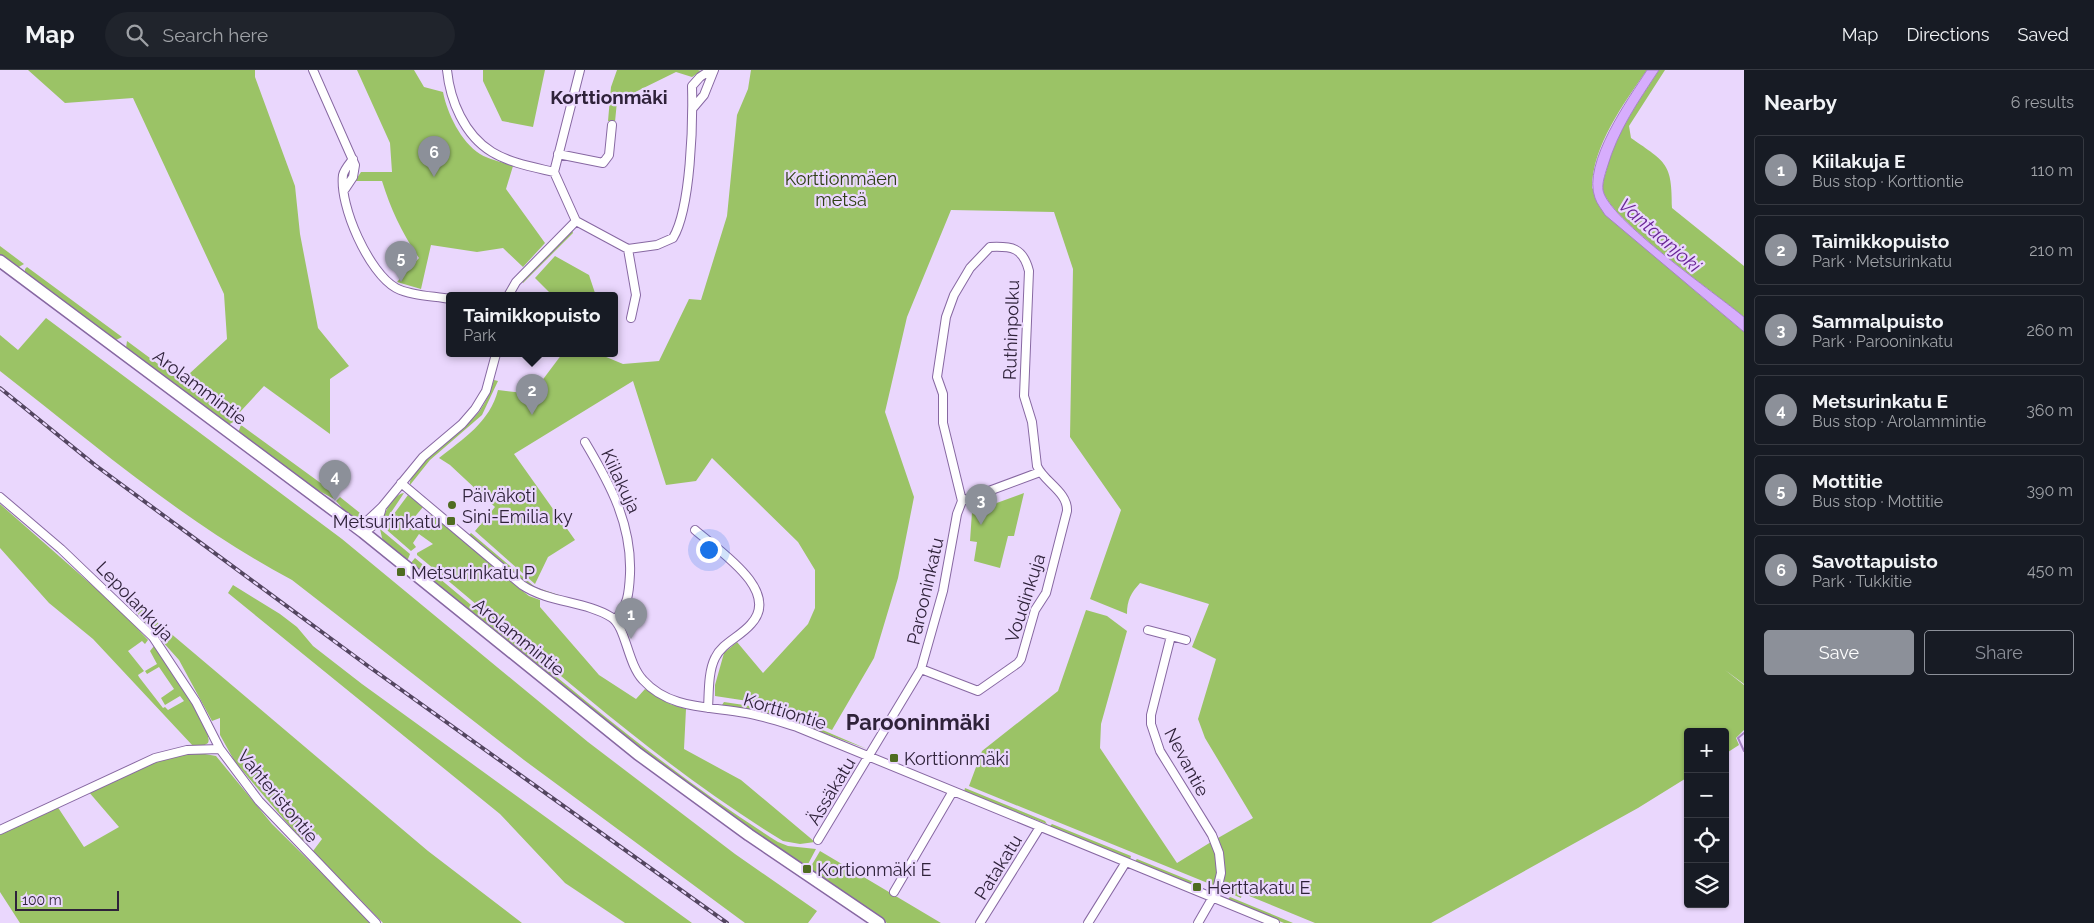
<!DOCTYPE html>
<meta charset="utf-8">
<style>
body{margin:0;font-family:Raleway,sans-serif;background:#20242c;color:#f1f3f6}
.controls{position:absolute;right:15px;bottom:15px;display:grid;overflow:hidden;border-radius:5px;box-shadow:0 1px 4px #0004}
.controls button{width:45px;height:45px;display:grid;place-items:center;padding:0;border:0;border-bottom:1px solid #363941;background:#171b24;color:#f1f3f6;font:25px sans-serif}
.scale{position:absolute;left:15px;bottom:12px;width:104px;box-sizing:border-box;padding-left:5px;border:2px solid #2f223a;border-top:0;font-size:14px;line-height:18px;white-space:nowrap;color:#2f223a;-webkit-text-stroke:4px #ead7fd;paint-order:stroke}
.you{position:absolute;left:708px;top:479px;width:18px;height:18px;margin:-12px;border:4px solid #fff;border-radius:50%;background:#1a73e8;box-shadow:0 0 0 8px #1a73e833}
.badge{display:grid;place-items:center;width:32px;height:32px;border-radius:50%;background:#8c9099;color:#fff;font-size:16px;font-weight:700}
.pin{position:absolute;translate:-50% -41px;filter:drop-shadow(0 1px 2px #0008)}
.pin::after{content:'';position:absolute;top:26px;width:18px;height:15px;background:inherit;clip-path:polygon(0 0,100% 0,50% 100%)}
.popup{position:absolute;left:446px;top:222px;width:172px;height:65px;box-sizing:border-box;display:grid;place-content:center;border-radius:5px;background:#171b24;filter:drop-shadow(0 1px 4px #0005);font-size:16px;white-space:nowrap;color:#9ea1a6}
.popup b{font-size:19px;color:#f1f3f6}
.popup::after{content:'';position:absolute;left:50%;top:100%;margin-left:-10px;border:10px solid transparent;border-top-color:#171b24}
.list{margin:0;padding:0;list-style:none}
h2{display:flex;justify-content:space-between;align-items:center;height:65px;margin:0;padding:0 20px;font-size:21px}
h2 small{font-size:16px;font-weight:400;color:#9ea1a6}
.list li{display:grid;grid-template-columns:32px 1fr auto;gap:15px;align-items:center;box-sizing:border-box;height:70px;margin:0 10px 10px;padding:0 10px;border:1px solid #363941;border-radius:5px}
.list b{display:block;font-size:19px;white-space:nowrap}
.list p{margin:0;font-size:16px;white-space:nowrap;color:#9ea1a6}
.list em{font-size:16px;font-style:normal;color:#9ea1a6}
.actions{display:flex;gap:10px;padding:15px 20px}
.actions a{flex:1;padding:11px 0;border:1px solid #8c9099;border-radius:5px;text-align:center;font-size:18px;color:#8c9099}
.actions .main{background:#8c9099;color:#fff}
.icon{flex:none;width:28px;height:28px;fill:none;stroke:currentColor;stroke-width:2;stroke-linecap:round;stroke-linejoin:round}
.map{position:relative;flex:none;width:1744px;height:853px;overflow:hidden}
header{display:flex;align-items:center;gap:30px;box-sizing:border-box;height:70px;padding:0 25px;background:#171b24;border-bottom:1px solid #363941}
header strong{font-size:24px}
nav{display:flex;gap:28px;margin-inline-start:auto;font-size:18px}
.search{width:350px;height:45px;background:#20242c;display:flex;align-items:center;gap:12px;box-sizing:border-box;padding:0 18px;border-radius:28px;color:#9ea1a6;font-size:19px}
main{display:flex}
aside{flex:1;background:#171b24}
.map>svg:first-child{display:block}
</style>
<header>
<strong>Map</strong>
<div class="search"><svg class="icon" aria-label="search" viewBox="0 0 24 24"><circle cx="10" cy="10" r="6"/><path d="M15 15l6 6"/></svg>Search here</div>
<nav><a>Map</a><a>Directions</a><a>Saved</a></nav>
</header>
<main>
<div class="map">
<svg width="1744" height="853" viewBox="0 0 1744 853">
<rect width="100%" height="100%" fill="#ead7fd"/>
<path fill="#9bc366" d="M28,0H255V7L295,116L300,164L318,258L349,296L330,309V364L264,316L240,342L189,304L227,269L224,224L133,28L65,33Z
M357,0H414L424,17L443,22C447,43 461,72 480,84C490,90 503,92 513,96L506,119L545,173L523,197L503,178L477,182L431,175L421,219L397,212L419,188C402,163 391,140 382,111H355L361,102H392L390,73Z
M483,0H545L533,57L502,51L483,11Z
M617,0H698L701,1L692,7L676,2L617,31L615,52L608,51L611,17Z
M751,0H1647C1624,33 1592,76 1592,118L1694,220L1744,262V614L1725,600L1744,615V660L1736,668L1739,675L1725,684V662H1688V707L1638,738L1431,853H1315L1242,823L1241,828L1222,820L1224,787L1218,768L1253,748L1205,668L1198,649L1216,589L1192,577L1209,534L1140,513C1131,523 1127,530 1127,544L1090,529L1121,440L1070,367L1073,199L1054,142L951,140L907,247L885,342L914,427L898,508L874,588L832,660L798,645L761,633L715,626V615L724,583L737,572L763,603L808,554L815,538V500L798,472L712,388L696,411L666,415L633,311L514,384L575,470L548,487L535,514L475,461L495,437L450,395L439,388C463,369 490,352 498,320L532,324L562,284H599L623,294L659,291L689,229L701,230L727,146L737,45L748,19Z
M1659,0H1665L1629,56L1631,68C1667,93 1672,93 1672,138L1744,196V247C1718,225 1608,148 1603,120C1602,113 1605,105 1607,98C1618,60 1638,32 1659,0Z
M572,160L573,163L523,213L521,211Z
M0,176L24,194L17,198L0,186Z
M555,186L589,205L596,226H553L535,208Z
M27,197L122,267L114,271L25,205V199Z
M46,248L342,469L588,672L735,784L817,841L808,853H745L524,690L292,510C186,454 94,374 0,301V265L18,280Z
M127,271L235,351L228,355L126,278Z
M494,310L498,311L482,345L430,390L410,415C409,394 465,360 479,342C486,332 491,321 494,310Z
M241,355L337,425L334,429L310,416L238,363Z
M404,423L382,456H381C382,446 393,424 404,423Z
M1024,423L1014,466H1008L1000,498L974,491L977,472L970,471L972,442Z
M408,425L423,437L413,449L419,454L426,451L432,444L520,519L529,526L540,530V537L599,605L636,629L645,619L670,634L686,639L684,679L741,710L815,772L800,774L783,771C650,690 537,583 417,485V483L433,474L419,464L413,473L416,477L411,481L388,461L385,456Z
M340,427L365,447C351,450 345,441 336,431Z
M0,434L118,538L148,570L145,574L142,571L128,581L144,601L138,605L139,607L163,638L165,637L168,640L184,631L180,626L165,635L161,628L174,619L159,597L147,604L145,601L157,594L150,581L154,576C165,589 215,660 208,673L203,676H193L93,569L49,533L0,478Z
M380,459L410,484L408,489L405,490L383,472Z
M471,463L535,517L565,527L564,529L537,521L528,515L469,465Z
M415,488C533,586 648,690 778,772L788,776L816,779L807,796L782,783L639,680L410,494Z
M233,515L280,544L297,557L313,576L362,614L692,853H625L565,813L500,744L228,523Z
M130,529L428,781L522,853H383L313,781L322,769L318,764L310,773L305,774L235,692L220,665V648L212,651L179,590L127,532Z
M1086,540L1107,546L1127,561L1101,654L1100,678L1177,793L1211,772C1218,787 1218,800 1215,816L969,716L982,681L1058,621Z
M724,632L757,637L790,646L867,679L775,645L722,635Z
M194,682L216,686L272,754L372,853H20L0,822V762L57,736L84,777L119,757L88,721L156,689Z
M965,718L1045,751L1047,754L964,722Z
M1052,754L1131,786L1130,790L1049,757Z
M820,781L941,853H887L825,812L810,798Z
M1137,789L1196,813L1195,817L1134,792Z
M1230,827L1293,853H1284L1227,830Z"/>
<path fill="#d7adfd" stroke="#a583c2" d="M1647,0H1659C1638,32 1618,60 1607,98C1605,105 1602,113 1603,120C1607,148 1718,225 1744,247V262L1605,145C1602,140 1597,134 1595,128C1582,93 1628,29 1647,0Z"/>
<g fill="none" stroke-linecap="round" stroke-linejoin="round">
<path stroke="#a583c2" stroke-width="2" d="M1744,663L1738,668L1744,681"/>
<defs>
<path id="street" d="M313,0L355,95L353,107L345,119
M447,0C450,30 464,65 492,82C510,93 533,97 554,102
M693,38L704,25L714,0
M558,84L603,93L609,85L612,55
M353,89C350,93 344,100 343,105C339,136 369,203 396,218C411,226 434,226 450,229
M576,151L628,179L657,175L673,168C691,138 693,52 692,16L700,7L711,0
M628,179L636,225L631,248
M508,226L516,212L576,151L554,102L580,0
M585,372C610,414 632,454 630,504C629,524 628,535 615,550
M401,413L522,515C549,533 585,531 611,547C626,556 627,593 643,610C670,640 710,636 746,643C763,646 781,652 797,657L1275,853
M0,427L61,479L153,567L196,632L220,679
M695,460C718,480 782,521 751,554C740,567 722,573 715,588C708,602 709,623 708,638
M363,462L366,452L382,437L423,387L462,354L475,339L486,321L496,284
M363,462C376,456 379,450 382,437
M1148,560L1171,566L1151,645V654L1160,681L1212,765L1219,783L1221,803L1217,820L1198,853
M1171,566L1186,570
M921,599L978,621L1018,593L1021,589L1035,540L1046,523L1067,441C1068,422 1044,412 1037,396L1032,352L1024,326L1029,201C1023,177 1011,176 990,177L970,198L954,225L946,247L937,307L943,324V353L962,431
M0,760L155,688L187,680L220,679L259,731L376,853
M818,770L921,599L943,521L957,444L962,431L1040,402
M894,822L953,721
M980,853L1040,757
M1088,853L1126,792"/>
<path id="secondary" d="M0,191L363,462L638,684L749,765L879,853"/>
</defs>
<use href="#street" stroke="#8768a2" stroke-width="10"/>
<use href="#secondary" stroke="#8768a2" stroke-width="14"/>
<use href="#street" stroke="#fff" stroke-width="8"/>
<use href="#secondary" stroke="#fff" stroke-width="11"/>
<defs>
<path id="rail" d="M0,318L95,395L368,596L727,853"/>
</defs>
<use href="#rail" stroke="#534560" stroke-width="4"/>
<use href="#rail" stroke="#ead7fd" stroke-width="2" stroke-dasharray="5.5" stroke-linecap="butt"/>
</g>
<g fill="#4f6c21" stroke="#ead7fd" stroke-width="2">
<circle cx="452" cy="435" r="5"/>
<rect x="446" y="446" width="10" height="10" rx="2.5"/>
<rect x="396" y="497" width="10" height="10" rx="2.5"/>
<rect x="889" y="683" width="10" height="10" rx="2.5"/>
<rect x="802" y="794" width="10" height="10" rx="2.5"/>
<rect x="1192" y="812" width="10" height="10" rx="2.5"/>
</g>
<g text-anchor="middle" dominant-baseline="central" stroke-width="4.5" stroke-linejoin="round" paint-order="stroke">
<g font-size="18" fill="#2e4014" stroke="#ead7fd">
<text x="841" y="108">Korttionmäen<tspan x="841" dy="21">metsä</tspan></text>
</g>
<g font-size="18" fill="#2f223a" stroke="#ead7fd">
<text transform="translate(1011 260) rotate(-88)">Ruthinpolku</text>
<text transform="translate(200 317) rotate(37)">Arolammintie</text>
<text transform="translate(621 411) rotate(65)">Kiilakuja</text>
<text transform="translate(925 521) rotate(-77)">Parooninkatu</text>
<text transform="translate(1025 528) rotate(-72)">Voudinkuja</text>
<text transform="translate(135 531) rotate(46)">Lepolankuja</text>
<text transform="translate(519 567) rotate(39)">Arolammintie</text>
<text transform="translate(785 641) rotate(17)">Korttiontie</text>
<text transform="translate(1187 692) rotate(62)">Nevantie</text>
<text transform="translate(831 721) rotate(-59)">Ässäkatu</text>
<text transform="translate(278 726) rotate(50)">Vahteristontie</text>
<text transform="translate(998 797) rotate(-58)">Patakatu</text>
</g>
<g font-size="18" fill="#2f223a" stroke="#ead7fd" text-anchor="start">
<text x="462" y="425">Päiväkoti<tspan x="462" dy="21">Sini-Emilia ky</tspan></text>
<text x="441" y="451" text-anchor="end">Metsurinkatu</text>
<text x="411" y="502">Metsurinkatu P</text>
<text x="904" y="688">Korttionmäki</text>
<text x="817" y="799">Kortionmäki E</text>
<text x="1207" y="817">Herttakatu E</text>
</g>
<g font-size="19" font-weight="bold" fill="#2f223a" stroke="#ead7fd">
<text x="609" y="27">Korttionmäki</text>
</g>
<g font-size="19" font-style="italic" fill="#6a2597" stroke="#ead7fd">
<text transform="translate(1660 165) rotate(41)">Vantaanjoki</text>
</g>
<g font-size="22" font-weight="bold" fill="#2f223a" stroke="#ead7fd">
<text x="918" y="652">Parooninmäki</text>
</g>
</g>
</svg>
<div class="controls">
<button>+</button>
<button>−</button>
<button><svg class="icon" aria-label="locate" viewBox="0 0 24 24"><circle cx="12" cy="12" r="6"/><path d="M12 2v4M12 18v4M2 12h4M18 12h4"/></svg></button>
<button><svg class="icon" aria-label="layers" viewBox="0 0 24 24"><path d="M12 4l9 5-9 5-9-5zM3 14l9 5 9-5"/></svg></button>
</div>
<div class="scale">100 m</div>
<div class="you"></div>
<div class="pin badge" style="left:631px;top:569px">1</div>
<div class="pin badge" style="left:532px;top:345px">2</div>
<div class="popup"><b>Taimikkopuisto</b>Park</div>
<div class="pin badge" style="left:981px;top:455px">3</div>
<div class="pin badge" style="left:335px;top:431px">4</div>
<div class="pin badge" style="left:401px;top:212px">5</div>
<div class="pin badge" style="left:434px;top:107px">6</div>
</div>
<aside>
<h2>Nearby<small>6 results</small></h2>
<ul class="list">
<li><span class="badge">1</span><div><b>Kiilakuja E</b><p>Bus stop · Korttiontie</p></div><em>110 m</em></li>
<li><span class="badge">2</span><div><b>Taimikkopuisto</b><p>Park · Metsurinkatu</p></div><em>210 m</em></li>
<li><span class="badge">3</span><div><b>Sammalpuisto</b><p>Park · Parooninkatu</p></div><em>260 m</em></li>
<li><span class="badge">4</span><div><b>Metsurinkatu E</b><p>Bus stop · Arolammintie</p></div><em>360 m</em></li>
<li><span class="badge">5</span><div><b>Mottitie</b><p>Bus stop · Mottitie</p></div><em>390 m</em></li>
<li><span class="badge">6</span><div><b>Savottapuisto</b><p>Park · Tukkitie</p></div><em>450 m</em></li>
</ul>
<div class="actions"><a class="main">Save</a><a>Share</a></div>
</aside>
</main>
